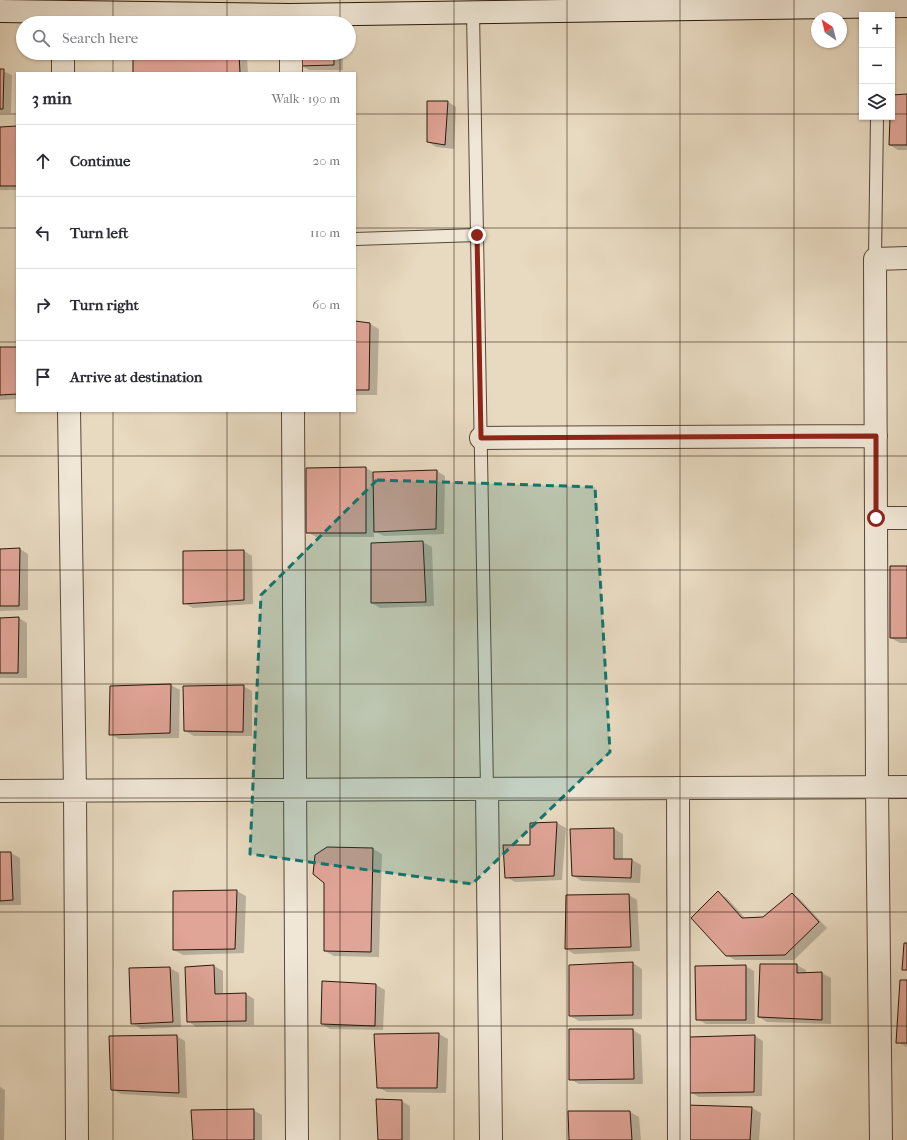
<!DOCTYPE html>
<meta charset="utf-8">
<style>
body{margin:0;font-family:"IM FELL French Canon",serif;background:#f2f2f3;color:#2b2b33}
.controls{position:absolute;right:12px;top:12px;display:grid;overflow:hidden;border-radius:0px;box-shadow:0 1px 3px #0004}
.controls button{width:36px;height:36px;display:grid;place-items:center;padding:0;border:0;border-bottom:1px solid #e1e1e2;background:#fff;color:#2b2b33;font:20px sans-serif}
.compass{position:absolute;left:811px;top:12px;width:36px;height:36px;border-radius:50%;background:#fff;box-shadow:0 1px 3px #0004;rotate:325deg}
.stop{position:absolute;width:12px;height:12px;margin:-9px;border:3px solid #8f2418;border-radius:50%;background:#fff}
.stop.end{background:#8f2418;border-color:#fff;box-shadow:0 1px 4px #0008}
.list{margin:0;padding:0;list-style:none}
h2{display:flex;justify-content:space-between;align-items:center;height:52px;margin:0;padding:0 16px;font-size:17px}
h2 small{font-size:13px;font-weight:400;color:#7c7c81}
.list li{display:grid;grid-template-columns:26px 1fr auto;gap:12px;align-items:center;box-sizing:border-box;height:72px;padding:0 16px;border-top:1px solid #e1e1e2}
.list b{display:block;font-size:15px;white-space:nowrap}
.list em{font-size:13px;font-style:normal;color:#7c7c81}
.icon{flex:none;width:22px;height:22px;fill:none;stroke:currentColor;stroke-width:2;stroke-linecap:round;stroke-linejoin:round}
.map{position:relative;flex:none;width:907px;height:1140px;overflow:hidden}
.search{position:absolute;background:#fff;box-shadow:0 1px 3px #0004;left:16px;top:16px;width:340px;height:44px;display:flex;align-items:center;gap:10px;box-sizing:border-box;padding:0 14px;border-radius:22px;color:#7c7c81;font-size:15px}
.panel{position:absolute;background:#fff;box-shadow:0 1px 3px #0004;left:16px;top:72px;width:340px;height:340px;border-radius:0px}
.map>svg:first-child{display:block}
</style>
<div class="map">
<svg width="907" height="1140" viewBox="0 0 907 1140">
<rect width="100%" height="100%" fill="#e8dac1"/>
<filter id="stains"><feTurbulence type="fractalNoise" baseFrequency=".005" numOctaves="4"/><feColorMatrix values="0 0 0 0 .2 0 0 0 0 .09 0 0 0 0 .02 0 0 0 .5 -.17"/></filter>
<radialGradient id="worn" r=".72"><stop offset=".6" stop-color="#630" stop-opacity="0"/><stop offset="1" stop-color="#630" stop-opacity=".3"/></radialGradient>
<path fill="#0003" d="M134,53H239L247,58L248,73H134Z
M299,53H343V70H309L300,65Z
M0,70L12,75L11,113H0Z
M907,95V150H898L890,145L892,96Z
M448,102L456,107L454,149L436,147L428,142Z
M17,127V190H0V128Z
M355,322L370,324L379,329L377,395H355Z
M0,348H17V399L0,400Z
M366,468L375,473L437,471L445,476L444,534L384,536L374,531V537H316L307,532V469Z
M423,542L432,547L434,606L380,608L372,603Z
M20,549L28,554V610L0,611V550Z
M244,551L252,556L253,604L193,608L184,603Z
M907,567V643H900L891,638Z
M19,618L27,623V678H0V619Z
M171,685L180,690L179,738L119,739L110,734L111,687Z
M243,686L252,691V736H194L185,731Z
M557,823L566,828L562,880L515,882L506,877Z
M614,829L623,834V860H632L641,865L640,883L582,881L573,876Z
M373,849L382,854L379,957L334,956L325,951Z
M0,853H11L20,858L21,905H0Z
M237,891L246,896L244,953L183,955L174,950Z
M719,893L727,898L746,919L763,918L792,894L800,899L827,928L794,960H735L726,955Z
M629,895L637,900L640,951L574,954L566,949Z
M633,963L642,969V1019L579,1021L570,1016Z
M761,965H797L806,970V974L822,973L831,978V1024L767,1022L759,1017Z
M214,966L223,971V995L246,994L254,999V1025L196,1027L188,1021L186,968Z
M745,966L754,971L755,1024H706L697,1019Z
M170,968L179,973L181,1027L141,1029L132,1023Z
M907,981V1047L897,1042Z
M323,983L376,985L385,990L383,1030L330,1029L322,1024Z
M633,1030L641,1035L643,1084H579L570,1079Z
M439,1034L448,1039L446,1093L387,1092L378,1087L375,1035Z
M176,1036L185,1041L187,1098L121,1094L112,1089Z
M755,1036L763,1041L762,1096L699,1097L690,1092Z
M0,1087L5,1090L4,1140H0Z
M401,1101L410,1106V1140H379Z
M752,1108L761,1113L759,1140H687Z
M253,1110L262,1115V1140H194Z
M630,1112L639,1117L641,1140H570Z"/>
<path fill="#e1a598" stroke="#28180a" d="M133,53H239L240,73H133Z
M298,53H334V65L299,66Z
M0,69H4L3,109H0Z
M907,94V145H889L890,117H892V95Z
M427,101H448L445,145L427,142Z
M17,126V186H0V127Z
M355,321L370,323L369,390H355Z
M0,347H17V394L0,395Z
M366,467V533H306V468Z
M437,470L436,529L374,532L373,472Z
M423,541L426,602L371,603V543Z
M20,548L19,606H0V549Z
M244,550V600L183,604V551Z
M890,566H907V638H890Z
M19,617L18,673H0V618Z
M171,684L170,733L109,735L110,686Z
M244,685L243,732L184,731L183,686Z
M557,822L554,876L505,878L503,845H530V823Z
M614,828V859H632L631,878L572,876L570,829Z
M327,847L373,848L371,952L324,951V883L313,874L315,855Z
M0,852H11L13,900L0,901Z
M237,890L235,949L173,950V891Z
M718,891L742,918L763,917L792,893L819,922L785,955L726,956L691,918Z
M629,894L631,947L565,949L566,895Z
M904,943H907V970H902Z
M633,962V1015L569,1016V965Z
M760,964H797V973L822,972V1020L758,1017Z
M214,965L215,994L246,993V1021L187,1022L185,967Z
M746,965V1020H696L695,966Z
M170,967L173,1022L131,1024L129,968Z
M900,980H907V1043H896Z
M322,981L376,984L375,1026L321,1024Z
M569,1029H633L634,1079L569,1080Z
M439,1033L437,1088H377L374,1034Z
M177,1035L179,1093L111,1090L109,1036Z
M755,1035L754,1092L689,1093L690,1037Z
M376,1099L402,1100V1140H378Z
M686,1105L752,1107L750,1140H686Z
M254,1109V1140H193L191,1110Z
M568,1111H630L632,1140H569Z"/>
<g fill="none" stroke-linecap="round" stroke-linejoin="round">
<defs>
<path id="lane" d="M473,13L487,789
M355,239L477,235
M875,259L877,117"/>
<path id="street" d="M63,53V73
M291,53V73
M69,411L75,791L77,1140
M293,411L297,1140
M481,438L876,436
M876,518H907
M678,788L679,1140
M487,789L491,1140
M0,791L907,787
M881,1140L877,787L875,259L907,258"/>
<path id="secondary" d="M0,11L290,15L907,6"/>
</defs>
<use href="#lane" stroke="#584838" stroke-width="14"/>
<use href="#street" stroke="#584838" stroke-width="24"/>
<use href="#secondary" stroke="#28180a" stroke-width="24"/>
<use href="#lane" stroke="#f0e7d7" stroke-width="12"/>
<use href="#street" stroke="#f0e7d7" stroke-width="22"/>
<use href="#secondary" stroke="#f0e7d7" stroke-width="22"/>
</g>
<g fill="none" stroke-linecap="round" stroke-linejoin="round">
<path stroke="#8f2418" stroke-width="5" d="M477,235L481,438L876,436V518"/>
</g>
<path fill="#0f766e" fill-opacity="0.2" stroke="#0f766e" stroke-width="3" stroke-dasharray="8 5" stroke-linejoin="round" d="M377,480L595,487L610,752L472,884L250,854L261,595Z"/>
<path fill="none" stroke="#28180a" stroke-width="1" stroke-opacity="0.55" d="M113,0V23M227,0V23M340,0V23M454,0V1140M567,0V1140M680,0V1140M794,0V1140M113,53V73M227,53V73M340,53V73M0,114H17M355,114H862M892,114H907M0,228H17M355,228H907M0,342H17M355,342H907M113,411V1140M227,411V1140M340,411V1140M0,456H907M0,570H907M0,684H907M0,798H907M0,912H907M0,1026H907"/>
<rect width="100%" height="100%" filter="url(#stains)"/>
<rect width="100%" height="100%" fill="url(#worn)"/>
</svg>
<div class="controls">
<button>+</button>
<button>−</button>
<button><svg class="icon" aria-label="layers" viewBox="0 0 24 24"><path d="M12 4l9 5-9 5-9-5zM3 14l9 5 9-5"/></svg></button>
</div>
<svg class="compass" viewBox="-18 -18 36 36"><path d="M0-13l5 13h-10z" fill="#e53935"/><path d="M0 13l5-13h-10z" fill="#7c7c81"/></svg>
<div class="stop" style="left:876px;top:518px"></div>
<div class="stop end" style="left:477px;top:235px"></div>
<div class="search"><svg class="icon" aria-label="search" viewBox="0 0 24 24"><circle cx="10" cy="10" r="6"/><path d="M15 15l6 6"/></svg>Search here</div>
<section class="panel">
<h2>3 min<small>Walk · 190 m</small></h2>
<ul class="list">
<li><svg class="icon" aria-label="ahead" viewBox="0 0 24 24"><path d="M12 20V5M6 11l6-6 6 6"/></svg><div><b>Continue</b></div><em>20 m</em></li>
<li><svg class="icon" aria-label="left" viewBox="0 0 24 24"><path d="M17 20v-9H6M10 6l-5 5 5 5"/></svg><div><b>Turn left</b></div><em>110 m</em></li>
<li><svg class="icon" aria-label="right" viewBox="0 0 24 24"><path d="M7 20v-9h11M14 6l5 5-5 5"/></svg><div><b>Turn right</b></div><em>60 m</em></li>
<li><svg class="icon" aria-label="arrive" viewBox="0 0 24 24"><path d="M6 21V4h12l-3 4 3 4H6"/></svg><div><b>Arrive at destination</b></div></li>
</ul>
</section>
</div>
